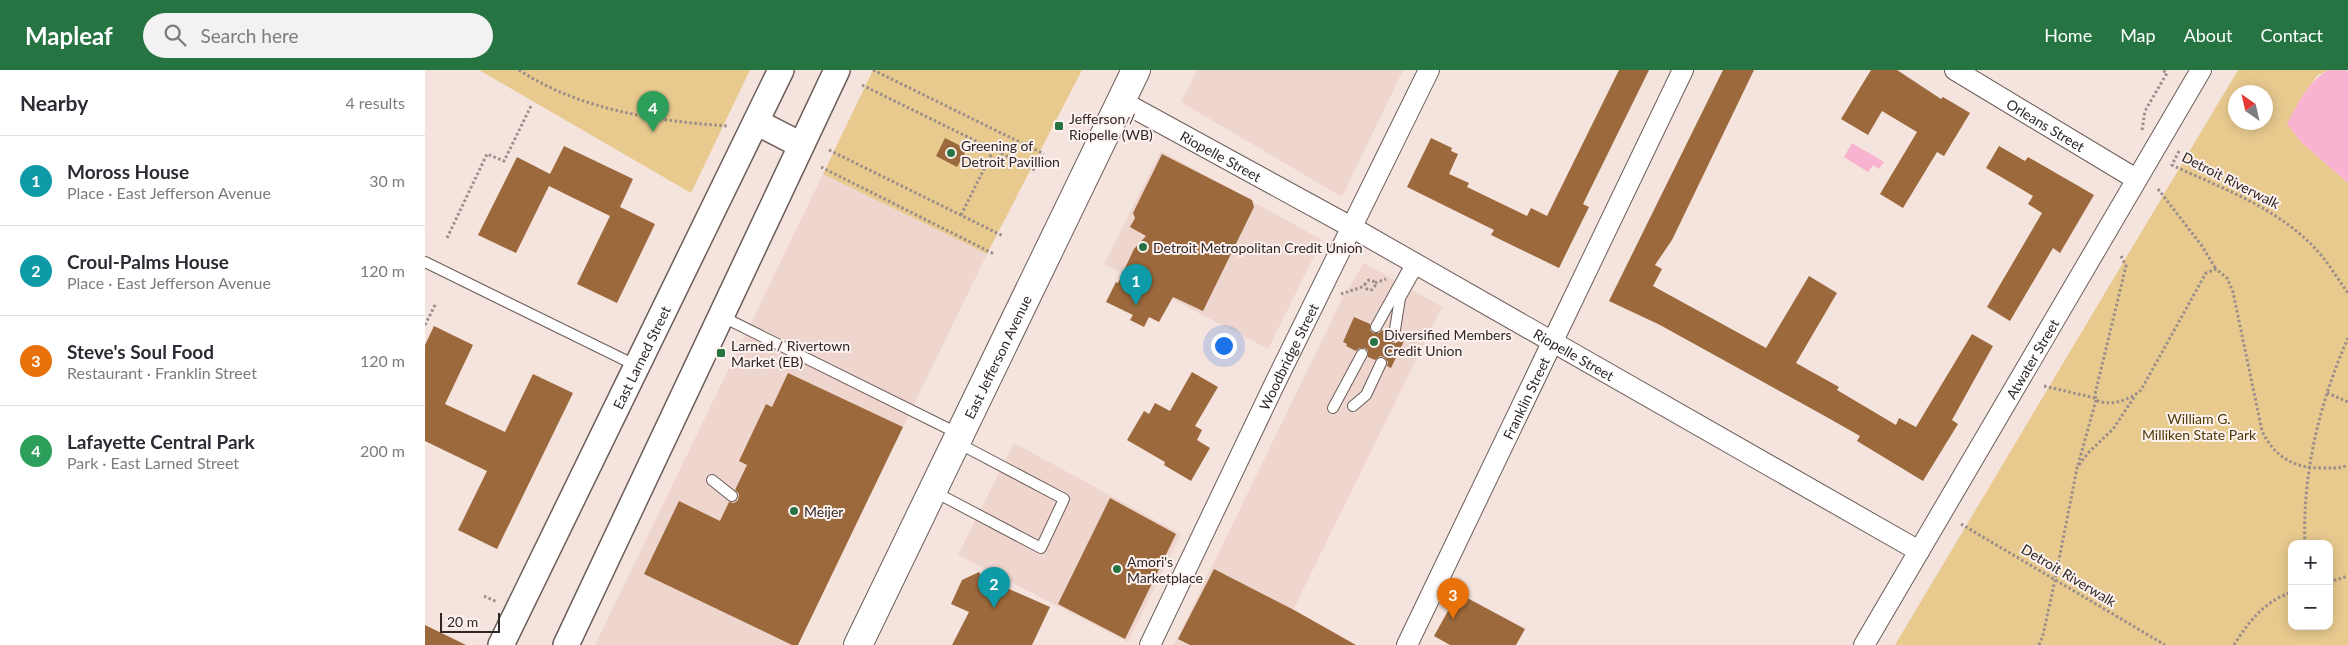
<!DOCTYPE html>
<meta charset="utf-8">
<style>
body{margin:0;font-family:Lato,sans-serif;background:#f2f2f3;color:#2b2b33}
.controls{position:absolute;right:15px;bottom:15px;display:grid;overflow:hidden;border-radius:10px;box-shadow:0 2px 12px #0003}
.controls button{width:45px;height:45px;display:grid;place-items:center;padding:0;border:0;border-bottom:1px solid #e1e1e2;background:#fff;color:#2b2b33;font:25px sans-serif}
.compass{position:absolute;left:1803px;top:15px;width:45px;height:45px;border-radius:50%;background:#fff;box-shadow:0 2px 12px #0003;rotate:326deg}
.scale{position:absolute;left:15px;bottom:12px;width:60px;box-sizing:border-box;padding-left:5px;border:2px solid #2e2725;border-top:0;font-size:14px;line-height:18px;white-space:nowrap;color:#2e2725;-webkit-text-stroke:4px #fdf2ef;paint-order:stroke}
.you{position:absolute;left:798px;top:275px;width:18px;height:18px;margin:-12px;border:4px solid #fff;border-radius:50%;background:#1a73e8;box-shadow:0 0 0 8px #1a73e833}
.badge{display:grid;place-items:center;width:32px;height:32px;border-radius:50%;background:#277443;color:#fff;font-size:16px;font-weight:700}
.pin{position:absolute;translate:-50% -41px;filter:drop-shadow(0 1px 2px #0008)}
.pin::after{content:'';position:absolute;top:26px;width:18px;height:15px;background:inherit;clip-path:polygon(0 0,100% 0,50% 100%)}
.list{margin:0;padding:0;list-style:none}
h2{display:flex;justify-content:space-between;align-items:center;height:65px;margin:0;padding:0 20px;font-size:21px}
h2 small{font-size:16px;font-weight:400;color:#7c7c81}
.list li{display:grid;grid-template-columns:32px 1fr auto;gap:15px;align-items:center;box-sizing:border-box;height:90px;padding:0 20px;border-top:1px solid #e1e1e2}
.list b{display:block;font-size:19px;white-space:nowrap}
.list p{margin:0;font-size:16px;white-space:nowrap;color:#7c7c81}
.list em{font-size:16px;font-style:normal;color:#7c7c81}
.icon{flex:none;width:28px;height:28px;fill:none;stroke:currentColor;stroke-width:2;stroke-linecap:round;stroke-linejoin:round}
.map{position:relative;flex:none;width:1923px;height:575px;overflow:hidden}
header{display:flex;align-items:center;gap:30px;box-sizing:border-box;height:70px;padding:0 25px;background:#277443;color:#fff}
header strong{font-size:24px}
nav{display:flex;gap:28px;margin-inline-start:auto;font-size:18px}
.search{width:350px;height:45px;background:#f2f2f3;display:flex;align-items:center;gap:12px;box-sizing:border-box;padding:0 18px;border-radius:28px;color:#7c7c81;font-size:19px}
main{display:flex}
aside{flex:1;background:#fff}
.map>svg:first-child{display:block}
</style>
<header>
<strong>Mapleaf</strong>
<div class="search"><svg class="icon" aria-label="search" viewBox="0 0 24 24"><circle cx="10" cy="10" r="6"/><path d="M15 15l6 6"/></svg>Search here</div>
<nav><a>Home</a><a>Map</a><a>About</a><a>Contact</a></nav>
</header>
<main>
<aside>
<h2>Nearby<small>4 results</small></h2>
<ul class="list">
<li><span class="badge" style="background:#0f9aa8">1</span><div><b>Moross House</b><p>Place · East Jefferson Avenue</p></div><em>30 m</em></li>
<li><span class="badge" style="background:#0f9aa8">2</span><div><b>Croul-Palms House</b><p>Place · East Jefferson Avenue</p></div><em>120 m</em></li>
<li><span class="badge" style="background:#e8710a">3</span><div><b>Steve's Soul Food</b><p>Restaurant · Franklin Street</p></div><em>120 m</em></li>
<li><span class="badge" style="background:#2e9e5b">4</span><div><b>Lafayette Central Park</b><p>Park · East Larned Street</p></div><em>200 m</em></li>
</ul>
</aside>
<div class="map">
<svg width="1923" height="575" viewBox="0 0 1923 575">
<rect width="100%" height="100%" fill="#f5e3de"/>
<path fill="#eed5cd" d="M772,0H978L917,127L756,32Z
M736,81L897,170L843,279L679,194Z
M398,104L562,184L372,575H170Z
M939,193L1017,237L869,538L850,575H749L918,227Z
M589,373L756,464L703,572L533,485Z"/>
<path fill="#e8ca8f" fill-rule="evenodd" d="M54,0H325L266,123Z
M448,0H657L562,184L398,104Z
M1813,0H1903L1892,6L1876,28V72L1923,113V575H1470ZM1810,22H1840V52H1810ZM1867,474H1904V556H1867Z"/>
<path fill="#f8b3d0" d="M1903,0H1921L1923,2V113L1876,72L1862,54C1873,33 1883,12 1903,0Z
M1427,73L1459,92L1454,99L1448,95L1443,102L1419,87Z"/>
<path fill="#9b693c" d="M1194,0H1224L1158,134L1164,137L1134,198L1066,165L1069,160L982,117L1006,68L1027,78L1026,81L1033,84L1024,104L1044,113L1042,117L1102,146L1106,138L1122,146Z
M1298,0H1329L1247,170L1230,195L1237,199L1228,216L1341,278L1384,206L1412,223L1371,293L1414,317L1412,320L1471,355L1474,348L1491,357L1547,264L1568,276L1527,350L1533,354L1498,411L1432,371L1435,366L1398,345L1235,255L1184,231Z
M1446,0H1472L1516,29L1518,27L1545,43L1519,86L1512,82L1478,138L1455,124L1492,62L1457,41L1443,65L1416,49Z
M520,68L542,79L532,97L511,86Z
M139,76L208,109L195,137L230,154L192,233L152,214L185,146L124,116L91,183L53,165L92,87L125,104Z
M1574,76L1600,91L1603,87L1669,125L1635,183L1628,178L1585,251L1562,237L1617,143L1603,134L1608,126L1561,98Z
M737,84L827,130L829,137L778,241L748,227L734,252L724,247L719,257L705,250L708,245L681,232L691,212L693,213L709,179L721,166L705,157L710,148L708,143Z
M929,247L945,254V260L948,263H954L957,260L963,263L965,272L971,273L975,269L979,271L966,298L962,296L963,292L959,287L955,286L950,290L943,287V281L940,278H934L931,281L921,276L922,274L918,272Z
M9,256L48,275L20,334L80,362L108,304L148,323L72,479L33,460L62,401L0,371V275Z
M767,302L793,317L770,356L777,360L772,370L785,378L766,411L739,395L740,392L702,370L719,341L724,344L730,333L745,341Z
M363,303L478,357L373,575H367L219,504L254,431L295,451L304,432L309,433L313,430L314,424L310,420L322,395L314,391L341,334L347,337Z
M685,428L751,464L700,569L633,534Z
M789,499L869,540L931,575H765L753,569Z
M554,502L557,507L625,537L607,575H527L544,542L526,534L537,510Z
M1033,523L1100,559L1091,575H1025L1009,566Z
M0,555L41,575H0Z"/>
<g fill="none" stroke-linecap="round" stroke-linejoin="round">
<defs>
<path id="service" d="M0,192L212,296
M296,246L534,364
M951,257L987,192
M969,266L975,228L993,196
M928,336L941,325L956,293
M908,338L937,284
M287,410L307,426
M508,421L616,478L639,429L533,373"/>
<g id="minor">
<path id="s1" d="M1530,0L1711,109"/>
<path id="s2" d="M696,31L928,158L1494,481"/>
<path id="s3" d="M725,575L851,311L1004,0"/>
<path id="s4" d="M982,575L1258,0"/>
<path id="s5" d="M1439,575L1776,0"/>
</g>
<g id="tertiary">
<path d="M331,52L376,75"/>
<path id="s6" d="M76,575L356,0"/>
<path d="M141,575L412,0"/>
</g>
<g id="secondary">
<path id="s7" d="M433,575L711,0"/>
</g>
</defs>
<use href="#service" stroke="#6c5d58" stroke-width="12"/>
<use href="#minor" stroke="#6c5d58" stroke-width="22"/>
<use href="#tertiary" stroke="#6c5d58" stroke-width="28"/>
<use href="#secondary" stroke="#6c5d58" stroke-width="30"/>
<path stroke="#9b8e8a" stroke-width="3" stroke-dasharray="2.5 2.5" stroke-linecap="butt" d="M94,0C155,40 231,51 302,56
M448,0L619,84
M437,15L610,100
M1717,60L1720,41L1742,3L1737,0
M404,80L578,166
M1754,81L1747,95C1800,120 1857,139 1896,185C1906,197 1914,211 1923,223
M396,97L569,184
M1733,119L1777,176L1791,199
M536,145L569,79
M22,168L62,84L79,91L106,36
M1696,186L1701,196L1670,324L1671,330C1685,337 1705,330 1716,320L1781,203L1791,199L1802,208L1808,222L1837,361C1849,386 1868,398 1896,398C1906,398 1914,399 1923,395
M940 215a5 5 0 1 1 10 0a5 5 0 1 1-10 0Z
M950,213L961,209
M916,224L940,216
M0,255L11,233
M1619,316L1670,328
M1902,323L1923,332
M1653,395L1671,330
M1536,454L1740,575
M1880,474C1877,404 1895,331 1923,268
M1904,512L1923,506
M59,526L72,532
M1614,575L1618,565L1630,510L1652,398L1663,383L1688,359L1710,326
M1809,575C1824,551 1840,531 1867,522"/>
<use href="#service" stroke="#fff" stroke-width="10"/>
<use href="#minor" stroke="#fff" stroke-width="20"/>
<use href="#tertiary" stroke="#fff" stroke-width="25"/>
<use href="#secondary" stroke="#fff" stroke-width="28"/>
</g>
<g fill="#277443" stroke="#fdf2ef" stroke-width="2">
<rect x="629" y="51" width="10" height="10" rx="2.5"/>
<circle cx="526" cy="83" r="5"/>
<circle cx="718" cy="177" r="5"/>
<circle cx="949" cy="272" r="5"/>
<rect x="291" y="278" width="10" height="10" rx="2.5"/>
<circle cx="369" cy="441" r="5"/>
<circle cx="692" cy="499" r="5"/>
</g>
<g text-anchor="middle" dominant-baseline="central" stroke-width="4" stroke-linejoin="round" paint-order="stroke">
<g font-size="14" fill="#2e2725" stroke="#fdf2ef" text-anchor="start">
<text x="644" y="48">Jefferson /<tspan x="644" dy="16">Riopelle (WB)</tspan></text>
<text x="536" y="75">Greening of<tspan x="536" dy="16">Detroit Pavillion</tspan></text>
<text x="728" y="177">Detroit Metropolitan Credit Union</text>
<text x="959" y="264">Diversified Members<tspan x="959" dy="16">Credit Union</tspan></text>
<text x="306" y="275">Larned / Rivertown<tspan x="306" dy="16">Market (EB)</tspan></text>
<text x="379" y="441">Meijer</text>
<text x="702" y="491">Amori's<tspan x="702" dy="16">Marketplace</tspan></text>
</g>
<g font-size="14" fill="#2e2725" stroke="#fdf2ef">
<text stroke="none"><textPath href="#s1" startOffset="106">Orleans Street</textPath></text>
<text stroke="none"><textPath href="#s2" startOffset="114">Riopelle Street</textPath></text>
<text transform="translate(1806 110) rotate(27)">Detroit Riverwalk</text>
<text stroke="none"><textPath href="#s2" startOffset="519">Riopelle Street</textPath></text>
<text stroke="none"><textPath href="#s6" startOffset="320">East Larned Street</textPath></text>
<text stroke="none"><textPath href="#s7" startOffset="320">East Jefferson Avenue</textPath></text>
<text stroke="none"><textPath href="#s3" startOffset="320">Woodbridge Street</textPath></text>
<text stroke="none"><textPath href="#s5" startOffset="332">Atwater Street</textPath></text>
<text stroke="none"><textPath href="#s4" startOffset="274">Franklin Street</textPath></text>
<text transform="translate(1644 505) rotate(31)">Detroit Riverwalk</text>
</g>
<g font-size="14" fill="#4f3905" stroke="#fdf2ef">
<text x="1774" y="348">William G.<tspan x="1774" dy="16">Milliken State Park</tspan></text>
</g>
</g>
</svg>
<div class="controls">
<button>+</button>
<button>−</button>
</div>
<svg class="compass" viewBox="-18 -18 36 36"><path d="M0-13l5 13h-10z" fill="#e53935"/><path d="M0 13l5-13h-10z" fill="#7c7c81"/></svg>
<div class="scale">20 m</div>
<div class="you"></div>
<div class="pin badge" style="left:711px;top:235px;background:#0f9aa8">1</div>
<div class="pin badge" style="left:569px;top:538px;background:#0f9aa8">2</div>
<div class="pin badge" style="left:1028px;top:549px;background:#e8710a">3</div>
<div class="pin badge" style="left:228px;top:62px;background:#2e9e5b">4</div>
</div>
</main>
